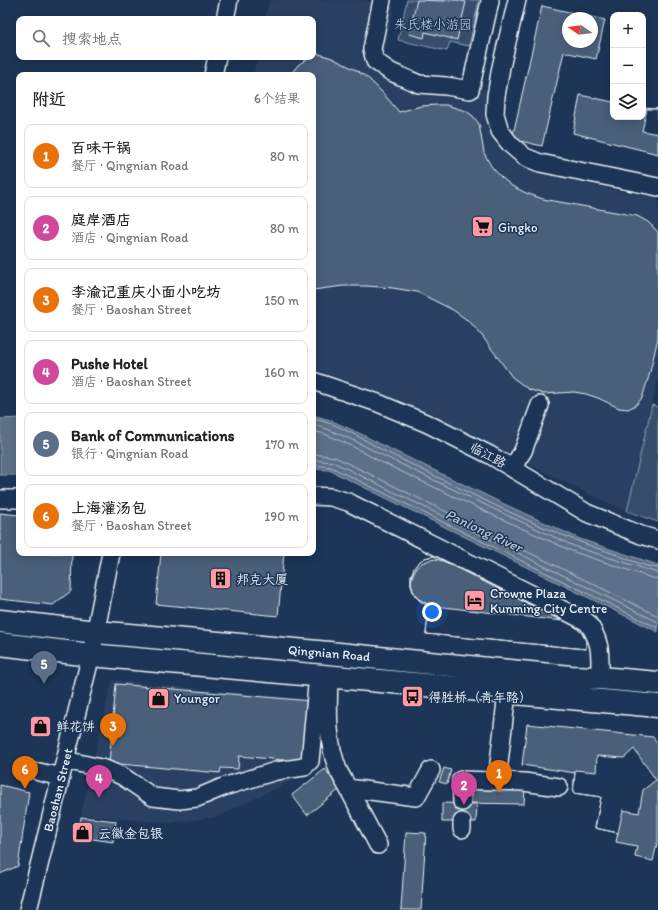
<!DOCTYPE html>
<html lang="zh">
<meta charset="utf-8">
<style>
body{margin:0;font-family:Itim,"LXGW WenKai TC",sans-serif;background:#f2f2f2;color:#222}
.controls{position:absolute;right:12px;top:12px;display:grid;overflow:hidden;border-radius:8px;box-shadow:0 2px 10px #0003}
.controls button{width:36px;height:36px;display:grid;place-items:center;padding:0;border:0;border-bottom:1px solid #e0e0e0;background:#fff;color:#222;font:20px sans-serif}
.compass{position:absolute;left:562px;top:12px;width:36px;height:36px;border-radius:50%;background:#fff;box-shadow:0 2px 10px #0003;rotate:283deg}
.you{position:absolute;left:432px;top:612px;width:14px;height:14px;margin:-10px;border:3px solid #fff;border-radius:50%;background:#1a73e8;box-shadow:0 0 0 6px #1a73e833}
.badge{display:grid;place-items:center;width:26px;height:26px;border-radius:50%;background:#d93025;color:#fff;font-size:13px;font-weight:700}
.pin{position:absolute;translate:-50% -33px;filter:drop-shadow(0 1px 2px #0008)}
.pin::after{content:'';position:absolute;top:21px;width:14px;height:12px;background:inherit;clip-path:polygon(0 0,100% 0,50% 100%)}
.list{margin:0;padding:0;list-style:none}
h2{display:flex;justify-content:space-between;align-items:center;height:52px;margin:0;padding:0 16px;font-size:17px}
h2 small{font-size:13px;font-weight:400;color:#767676}
.list li{display:grid;grid-template-columns:26px 1fr auto;gap:12px;align-items:center;box-sizing:border-box;height:64px;margin:0 8px 8px;padding:0 8px;border:1px solid #e0e0e0;border-radius:8px}
.list b{display:block;font-size:15px;white-space:nowrap}
.list p{margin:0;font-size:13px;white-space:nowrap;color:#767676}
.list em{font-size:13px;font-style:normal;color:#767676}
.icon{flex:none;width:22px;height:22px;fill:none;stroke:currentColor;stroke-width:2;stroke-linecap:round;stroke-linejoin:round}
.map{position:relative;flex:none;width:658px;height:910px;overflow:hidden}
.search{position:absolute;background:#fff;box-shadow:0 2px 10px #0003;left:16px;top:16px;width:300px;height:44px;display:flex;align-items:center;gap:10px;box-sizing:border-box;padding:0 14px;border-radius:8px;color:#767676;font-size:15px}
.panel{position:absolute;background:#fff;box-shadow:0 2px 10px #0003;left:16px;top:72px;width:300px;height:484px;border-radius:8px}
.map>svg:first-child{display:block}
</style>
<div class="map">
<svg width="658" height="910" viewBox="0 0 658 910">
<rect width="100%" height="100%" fill="#1d3557"/>
<filter id="ink" filterUnits="userSpaceOnUse"><feTurbulence type="fractalNoise" baseFrequency=".025" numOctaves="2"/><feDisplacementMap in="SourceGraphic" scale="8" xChannelSelector="R" yChannelSelector="G"/><feConvolveMatrix kernelMatrix="1 2 1 2 8 2 1 2 1" color-interpolation-filters="sRGB"/></filter>
<g filter="url(#ink)">
<path fill="#2a4162" d="M269,0H364L394,6L382,65L409,89L454,83L486,89L501,104L503,140L523,161L550,175L619,191L658,198V379L627,511L595,497L402,401L313,369V75H253L257,57H313V19H265Z
M112,680L322,701V766L217,817L169,823L81,815Z"/>
<path fill="#374d6c" stroke="#909fb2" d="M407,0H479L469,46L450,42L447,51L398,40Z
M652,405L658,407V522L627,511Z"/>
<path fill="#5d7089" stroke="#95a4b5" d="M313,415L330,420L359,433L386,447L502,503L580,539L658,565V632L329,470L313,469Z
M19,418V475H0V419Z"/>
<g fill="none" stroke-linecap="round" stroke-linejoin="round">
<path stroke="#b0bdcc" stroke-width="1" d="M313,419C339,423 365,441 388,453C461,488 534,528 612,553C626,558 644,567 658,568
M313,424L327,429L355,441L382,455L498,511L576,547L658,573
M313,431L325,434L352,446L379,461L495,516L574,552L652,578L658,579
M313,454L335,457L658,616
M313,460L333,462L658,622
M313,465L331,467L658,628"/>
</g>
<path fill="#495e7a" stroke="#e8f1f8" fill-rule="evenodd" d="M417,0L445,1V0H457L466,2L457,40L425,32L424,38L409,34Z
M542,6L605,20L596,59L564,52L542,146L512,139ZM568,18H592V42H568Z
M316,53L332,58L356,70L369,79L382,92L399,112L421,106L437,105H446L466,111L473,116L479,124L484,153L491,166L501,177L512,186L526,193L543,199L637,216L648,222L658,232V338L649,376L642,398L636,405L628,409L619,408L598,398L586,394L574,392L543,394L528,389L512,377L483,337L470,322L453,310L417,292L393,288L367,286H343L313,290V75H290L298,65L310,57H313V55Z
M580,95L613,102V117H643V108L658,109V154L573,133Z
M647,109H658V134L642,131Z
M0,513L19,515V553H72L71,591L53,605L0,599Z
M161,553H284L278,616L156,604Z
M433,556L443,557L570,622L582,633L586,641V649L426,634L429,605L417,598L413,591L411,584V576L414,568L419,562L425,558Z
M433,556L443,557L570,622L582,633L586,641V649L426,634L429,605L417,598L413,591L411,584V576L414,568L419,562L425,558Z
M436,559L443,561L562,621L426,605L420,601L415,596L412,589L411,582L413,574L416,568L422,563L429,560Z
M116,684L311,701L305,762L239,756L238,769L221,768L220,773L109,763Z
M527,724L653,737L658,744V839L653,861L635,857L637,846L616,842L618,833L595,828L601,797L573,793L575,773L522,765Z
M634,749L656,780L643,790L639,813L623,810L618,833L595,828L601,797L573,793L575,770L596,772L597,756L624,758Z
M444,768L451,770L447,784L439,782Z
M325,769L340,789L307,815L292,795Z
M0,785L29,792L18,866L0,874Z
M464,787L525,788L524,804L464,803Z
M442,803L477,804L476,822H442Z
M81,817L116,821L113,842L79,837Z
M406,832L426,833L421,910H401Z"/>
<g fill="none" stroke-linecap="round" stroke-linejoin="round">
<defs>
<path id="minor" d="M382,0L372,49L375,61L391,72L419,84L446,86L470,90L490,1
M517,0L501,67L496,96L495,114L500,131L511,145L525,157L540,163L658,187
M225,19L229,0
M213,75L217,57
M313,381L378,403L428,424L490,455L587,513L641,535L658,540
M512,468L523,451L540,405
M313,496L331,497L348,502L587,622C602,642 600,654 600,678
M0,499H19
M329,677C328,708 326,742 339,772C342,777 345,783 348,788L416,797L431,770
M65,760L105,769L122,776L153,797L179,800L197,798L223,787L276,771L304,767L310,761L318,675
M39,772L61,777
M497,781L507,692
M348,788L378,845
M462,802L461,780L524,782L559,787
M462,829V822
M28,910L91,655L111,553"/>
<path id="major" d="M0,621L96,632L329,653L571,677L600,678L658,683
M0,644L91,655L658,706"/>
</defs>
<use href="#minor" stroke="#e8f1f8" stroke-width="20"/>
<use href="#major" stroke="#e8f1f8" stroke-width="25"/>
<use href="#minor" stroke="#1d3557" stroke-width="17"/>
<use href="#major" stroke="#1d3557" stroke-width="22"/>
</g>
</g>
<defs>
<symbol id="supermarket-square" viewBox="-11 -11 22 22"><rect x="-9" y="-9" width="18" height="18" rx="4" fill="#ff9aa2" stroke="#1d3557"/><path d="M-6-5.5h2.5l.6 2H6L4.5 2H-2.5L-4.4-4H-6ZM-1.5 3.2a1.3 1.3 0 1 0 .1 0ZM3 3.2a1.3 1.3 0 1 0 .1 0Z" fill="#111"/></symbol>
<symbol id="building-square" viewBox="-11 -11 22 22"><rect x="-9" y="-9" width="18" height="18" rx="4" fill="#ff9aa2" stroke="#1d3557"/><path d="M-4-6H4V6H1V3H-1V6H-4ZM-2.5-4.3h1.7v1.8h-1.7ZM.8-4.3h1.7v1.8H.8ZM-2.5-1h1.7V.8h-1.7ZM.8-1h1.7V.8H.8Z" fill="#111"/></symbol>
<symbol id="hotel-square" viewBox="-11 -11 22 22"><rect x="-9" y="-9" width="18" height="18" rx="4" fill="#ff9aa2" stroke="#1d3557"/><path d="M-6-4.5h1.5V1H6V5H4.5V3h-9V5H-6ZM-4 0a1.8 1.8 0 1 1 3.6 0ZM.5 0V-2.5h3Q6-2.5 6 0Z" fill="#111"/></symbol>
<symbol id="bus-square" viewBox="-11 -11 22 22"><rect x="-9" y="-9" width="18" height="18" rx="4" fill="#ff9aa2" stroke="#1d3557"/><path d="M-5-6H5V4H4V6H2V4H-2V6H-4V4H-5ZM-3.5-4V0h7V-4ZM-3.5 1.2v1.5H-2V1.2ZM2 1.2v1.5H3.5V1.2Z" fill="#111"/></symbol>
<symbol id="shop-square" viewBox="-11 -11 22 22"><rect x="-9" y="-9" width="18" height="18" rx="4" fill="#ff9aa2" stroke="#1d3557"/><path d="M-5-2.5h2.3a2.7 3.5 0 0 1 5.4 0H5L5.5 6h-11ZM-1.5-2.5h3a1.5 2.3 0 0 0-3 0Z" fill="#111"/></symbol>
</defs>
<g fill-rule="evenodd">
<use href="#supermarket-square" x="470" y="214" width="25" height="25"/>
<use href="#building-square" x="208" y="566" width="25" height="25"/>
<use href="#hotel-square" x="462" y="588" width="25" height="25"/>
<use href="#bus-square" x="400" y="684" width="25" height="25"/>
<use href="#shop-square" x="146" y="686" width="25" height="25"/>
<use href="#shop-square" x="28" y="714" width="25" height="25"/>
<use href="#shop-square" x="70" y="820" width="25" height="25"/>
</g>
<g text-anchor="middle" dominant-baseline="central" stroke-width="3" stroke-linejoin="round" paint-order="stroke">
<g font-size="13" fill="#b3c0ce" stroke="#1d3557">
<text x="433" y="24">朱氏楼小游园</text>
</g>
<g font-size="13" fill="#e8f1f8" stroke="#1d3557" text-anchor="start">
<text x="498" y="227">Gingko</text>
<text x="236" y="579">邦克大厦</text>
<text x="490" y="593">Crowne Plaza<tspan x="490" dy="15">Kunming City Centre</tspan></text>
<text x="428" y="697">得胜桥（青年路）</text>
<text x="174" y="698">Youngor</text>
<text x="56" y="726">鲜花饼</text>
<text x="98" y="833">云徽金包银</text>
</g>
<g font-size="13" fill="#e8f1f8" stroke="#1d3557">
<text transform="translate(488 455) rotate(28)">临江路</text>
<text transform="translate(329 653) rotate(5)">Qingnian Road</text>
<text transform="translate(58 790) rotate(-76)">Baoshan Street</text>
</g>
<g font-size="14" font-style="italic" fill="#b7c4d1" stroke="#1d3557">
<text transform="translate(484 531) rotate(25)">Panlong River</text>
</g>
</g>
</svg>
<div class="controls">
<button>+</button>
<button>−</button>
<button><svg class="icon" aria-label="layers" viewBox="0 0 24 24"><path d="M12 4l9 5-9 5-9-5zM3 14l9 5 9-5"/></svg></button>
</div>
<svg class="compass" viewBox="-18 -18 36 36"><path d="M0-13l5 13h-10z" fill="#e53935"/><path d="M0 13l5-13h-10z" fill="#767676"/></svg>
<div class="you"></div>
<div class="pin badge" style="left:499px;top:793px;background:#e8710a">1</div>
<div class="pin badge" style="left:464px;top:805px;background:#d1479c">2</div>
<div class="pin badge" style="left:113px;top:746px;background:#e8710a">3</div>
<div class="pin badge" style="left:99px;top:798px;background:#d1479c">4</div>
<div class="pin badge" style="left:44px;top:684px;background:#5c6f8a">5</div>
<div class="pin badge" style="left:25px;top:789px;background:#e8710a">6</div>
<div class="search"><svg class="icon" aria-label="search" viewBox="0 0 24 24"><circle cx="10" cy="10" r="6"/><path d="M15 15l6 6"/></svg>搜索地点</div>
<section class="panel">
<h2>附近<small>6个结果</small></h2>
<ul class="list">
<li><span class="badge" style="background:#e8710a">1</span><div><b>百味干锅</b><p>餐厅 · Qingnian Road</p></div><em>80 m</em></li>
<li><span class="badge" style="background:#d1479c">2</span><div><b>庭岸酒店</b><p>酒店 · Qingnian Road</p></div><em>80 m</em></li>
<li><span class="badge" style="background:#e8710a">3</span><div><b>李渝记重庆小面小吃坊</b><p>餐厅 · Baoshan Street</p></div><em>150 m</em></li>
<li><span class="badge" style="background:#d1479c">4</span><div><b>Pushe Hotel</b><p>酒店 · Baoshan Street</p></div><em>160 m</em></li>
<li><span class="badge" style="background:#5c6f8a">5</span><div><b>Bank of Communications</b><p>银行 · Qingnian Road</p></div><em>170 m</em></li>
<li><span class="badge" style="background:#e8710a">6</span><div><b>上海灌汤包</b><p>餐厅 · Baoshan Street</p></div><em>190 m</em></li>
</ul>
</section>
</div>
